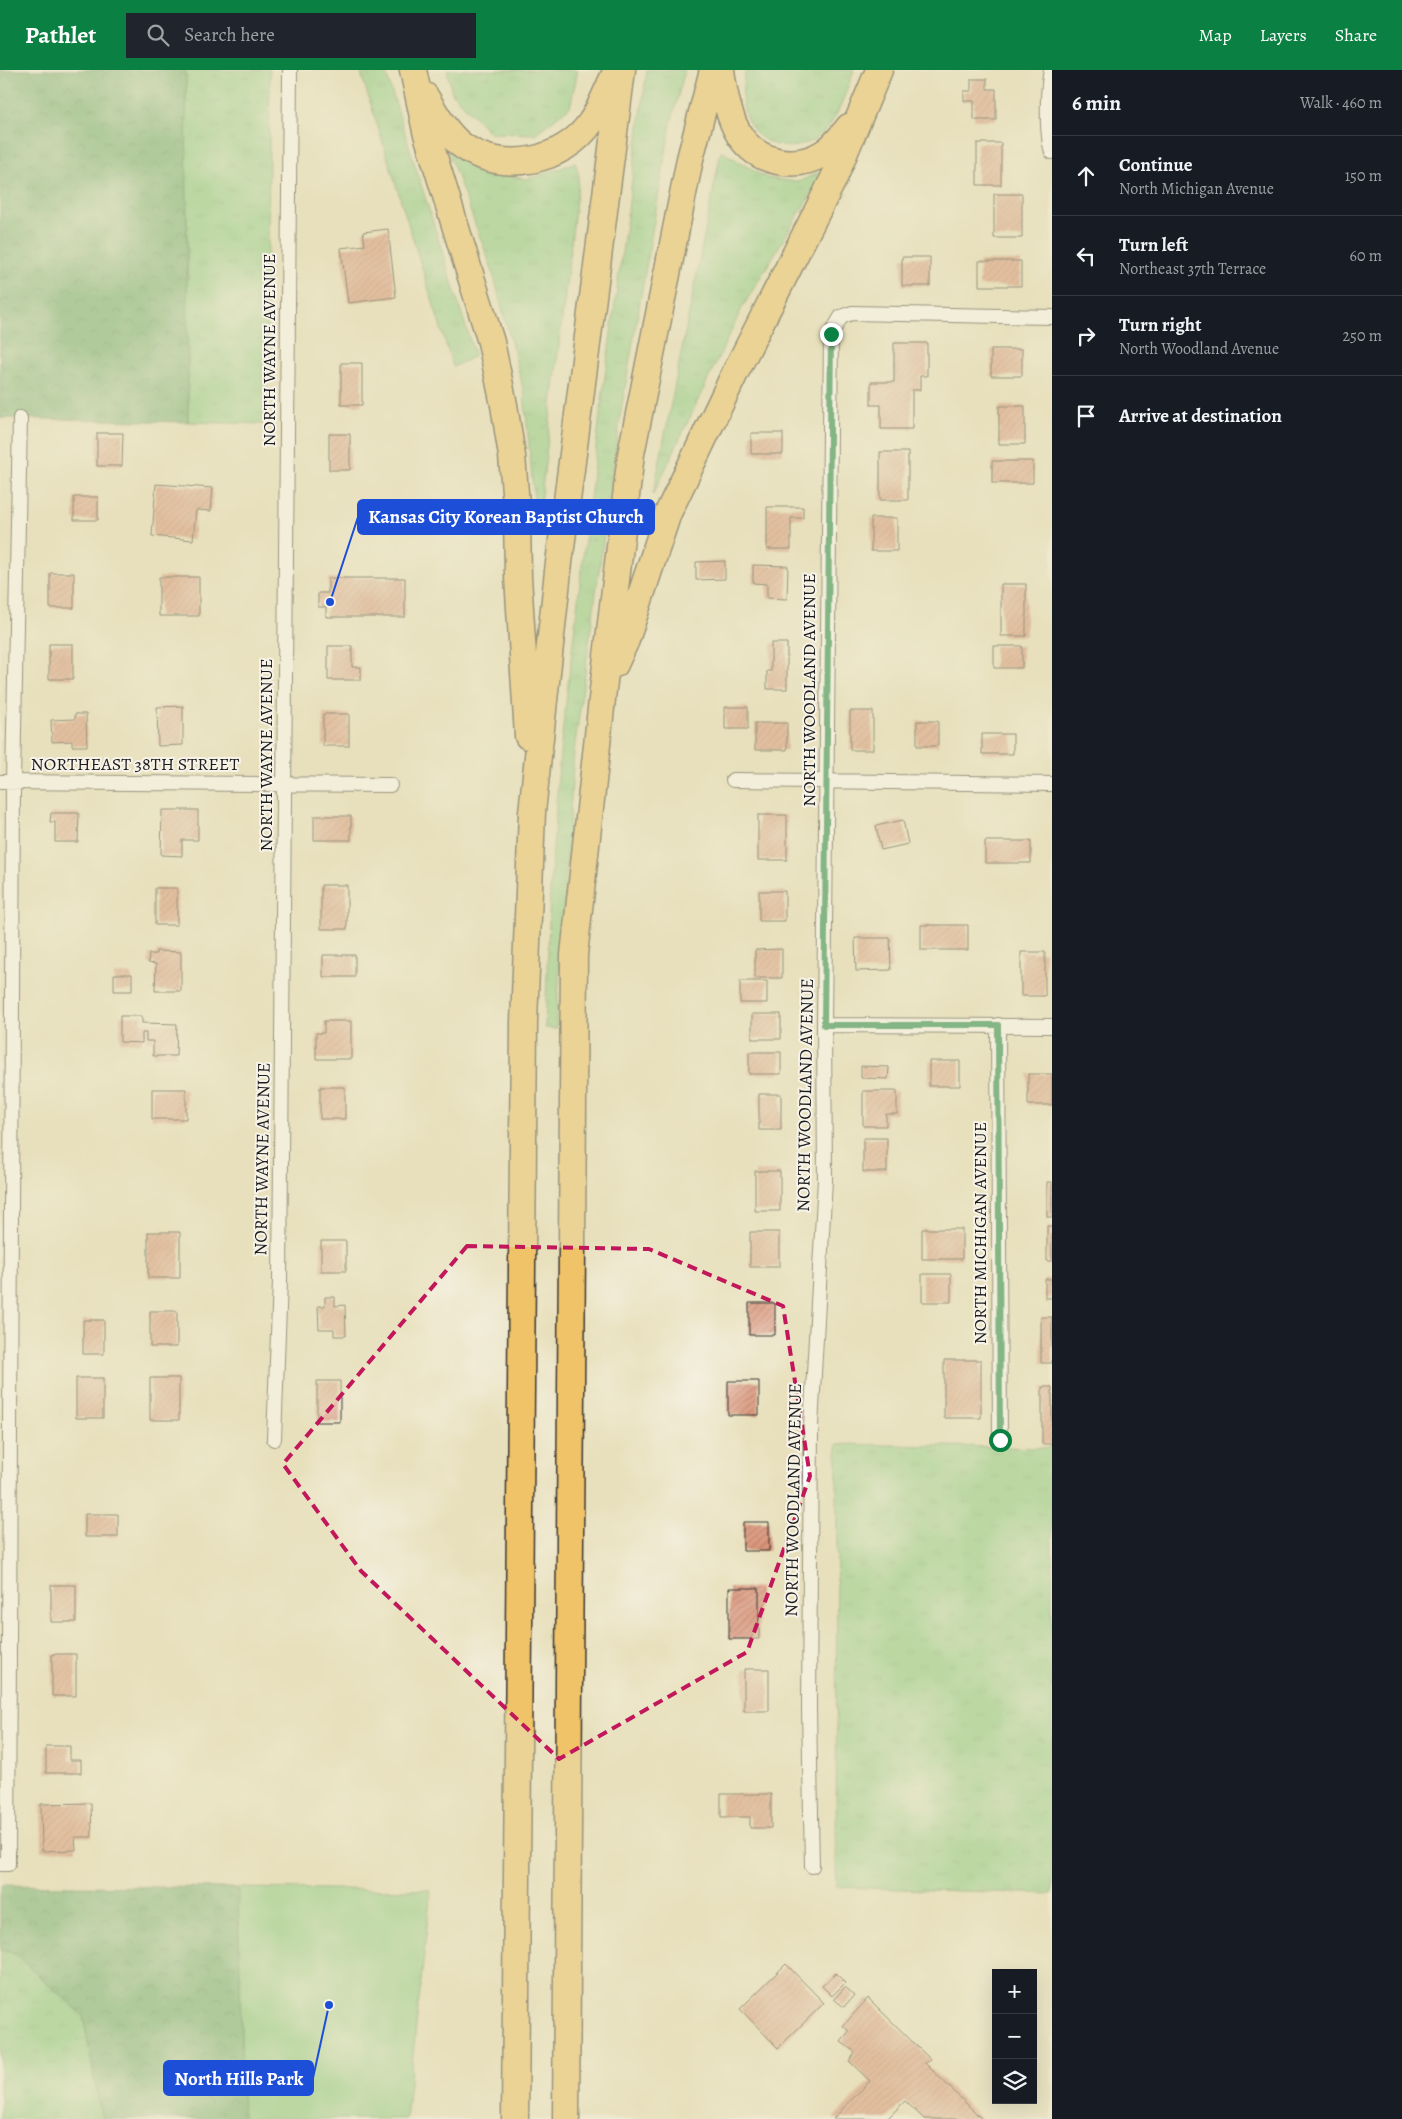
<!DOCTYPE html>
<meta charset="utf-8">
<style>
body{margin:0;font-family:Alegreya,serif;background:#20242c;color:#f1f3f6}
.controls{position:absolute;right:15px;bottom:15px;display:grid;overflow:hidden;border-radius:0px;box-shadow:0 5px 20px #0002}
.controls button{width:45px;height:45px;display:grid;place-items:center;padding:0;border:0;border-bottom:1px solid #363941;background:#171b24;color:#f1f3f6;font:25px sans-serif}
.stop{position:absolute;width:15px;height:15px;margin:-11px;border:4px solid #0b8043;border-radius:50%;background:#fff}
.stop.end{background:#0b8043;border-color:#fff;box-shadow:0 1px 5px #0008}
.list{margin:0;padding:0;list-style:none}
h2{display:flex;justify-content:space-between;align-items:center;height:65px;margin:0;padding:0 20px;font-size:21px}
h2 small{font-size:16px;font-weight:400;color:#9ea1a6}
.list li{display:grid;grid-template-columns:32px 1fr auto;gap:15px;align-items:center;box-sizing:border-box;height:80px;padding:0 20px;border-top:1px solid #363941}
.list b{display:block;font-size:19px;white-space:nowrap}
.list p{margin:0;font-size:16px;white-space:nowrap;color:#9ea1a6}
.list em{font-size:16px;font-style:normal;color:#9ea1a6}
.icon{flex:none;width:28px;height:28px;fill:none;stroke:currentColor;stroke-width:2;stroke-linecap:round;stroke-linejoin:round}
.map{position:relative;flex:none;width:1052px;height:2049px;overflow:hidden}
header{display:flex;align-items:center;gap:30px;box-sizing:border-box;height:70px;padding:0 25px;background:#0b8043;color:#fff}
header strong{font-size:24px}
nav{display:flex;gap:28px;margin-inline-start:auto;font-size:18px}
.search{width:350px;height:45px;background:#20242c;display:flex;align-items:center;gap:12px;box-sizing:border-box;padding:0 18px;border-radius:0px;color:#9ea1a6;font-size:19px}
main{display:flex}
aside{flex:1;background:#171b24}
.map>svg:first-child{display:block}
</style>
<header>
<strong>Pathlet</strong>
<div class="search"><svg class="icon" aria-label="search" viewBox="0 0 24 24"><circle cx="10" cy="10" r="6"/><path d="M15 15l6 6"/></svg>Search here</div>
<nav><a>Map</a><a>Layers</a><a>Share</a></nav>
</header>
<main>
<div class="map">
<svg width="1052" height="2049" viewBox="0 0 1052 2049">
<defs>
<pattern id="grass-tufts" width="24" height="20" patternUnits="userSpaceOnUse" patternTransform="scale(1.25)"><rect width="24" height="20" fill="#89cd86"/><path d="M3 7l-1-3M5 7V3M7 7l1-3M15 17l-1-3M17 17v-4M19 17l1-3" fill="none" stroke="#76af73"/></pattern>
<pattern id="forest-crowns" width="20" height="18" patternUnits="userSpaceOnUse" patternTransform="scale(1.25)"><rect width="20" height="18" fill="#6eb073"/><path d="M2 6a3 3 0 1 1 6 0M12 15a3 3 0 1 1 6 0" fill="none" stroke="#5a8e5e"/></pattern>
<pattern id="building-hatch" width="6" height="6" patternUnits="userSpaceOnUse" patternTransform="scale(1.25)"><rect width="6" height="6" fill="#dc967b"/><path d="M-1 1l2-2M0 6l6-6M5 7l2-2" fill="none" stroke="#b27a64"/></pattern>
</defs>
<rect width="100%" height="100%" fill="#f7f3e8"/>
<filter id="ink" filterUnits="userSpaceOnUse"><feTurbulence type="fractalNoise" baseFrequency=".02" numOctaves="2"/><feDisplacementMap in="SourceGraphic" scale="10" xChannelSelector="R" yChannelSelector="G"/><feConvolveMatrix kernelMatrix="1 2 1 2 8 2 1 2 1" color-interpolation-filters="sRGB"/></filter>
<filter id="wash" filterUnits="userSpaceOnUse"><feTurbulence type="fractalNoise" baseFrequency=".0096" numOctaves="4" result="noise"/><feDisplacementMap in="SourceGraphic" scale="20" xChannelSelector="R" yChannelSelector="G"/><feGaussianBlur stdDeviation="1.12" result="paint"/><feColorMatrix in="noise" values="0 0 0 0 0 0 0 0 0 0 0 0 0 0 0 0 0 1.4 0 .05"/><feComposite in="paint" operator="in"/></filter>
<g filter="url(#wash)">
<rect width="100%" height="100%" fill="#e8e0bc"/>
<path fill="url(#grass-tufts)" stroke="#527451" d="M186,0H270L266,354L188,352Z
M360,0H385L475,286L453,297Z
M447,0H578L570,37L535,64L490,63L452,23Z
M647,0H685L671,53L622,335L574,682L556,959L545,958L550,820L560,682L601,336Z
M746,0H854C847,18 838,49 824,62C800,85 761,81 747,49C740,35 742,14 746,0Z
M447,79L472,99L527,109L561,98L575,92L579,105L537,462L524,322L492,199Z
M721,81L767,108L798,112L826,99L742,238L653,425Z
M837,1374L1052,1378V1824L836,1817Z
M0,1879L15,1884L83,1945L102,2049H0Z"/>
<path fill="url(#forest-crowns)" stroke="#456648" d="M0,0H186L188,352L0,348Z
M0,1815L238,1818L243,2049H102L83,1945L15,1884L0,1879Z"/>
<path fill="#89cd86" stroke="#527451" d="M238,1818L431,1820L406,2049H243Z"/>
<g id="blocks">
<path fill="url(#building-hatch)" d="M971,9H987V19H996V50H974V31H964V21H971Z
M977,73H1001V115H977Z
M994,124H1022V168H994Z
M388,159L396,227L348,233L341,178L365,175L363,162Z
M902,187H930V216H902Z
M979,191H1021V216H979Z
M894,273H927V306H920V320H912V359H881V335H871V312H894Z
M991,279H1022V306H991Z
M341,293H362V335H341Z
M999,336H1025V374H999Z
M97,363H123L122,396H97Z
M751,363H783V384H751Z
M329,364H350V400H329Z
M880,382H908V430H880Z
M992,391H1033V413H992Z
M156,414L213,418L211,441L196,440L193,470L152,466Z
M74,427H98V450H74Z
M767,437H803V448H791V479H767Z
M871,448H897V481H871Z
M725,491V509L696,510V492Z
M753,495L788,496L787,529L767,528V514L753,513Z
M50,503H74V538H50Z
M159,507H199V546H159Z
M328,508H405V547H326V537H318V523H328Z
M1001,514H1026V566H1001Z
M771,573H787V619H767V601H771Z
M49,574H73V609H49Z
M328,576H352V597H361V610H328Z
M994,576H1022V598H994Z
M183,636V675L158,676L157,637Z
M725,637H748V659H725Z
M850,641H873V680H850Z
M75,644H86L87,676H72V671L52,672L51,650L75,649Z
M323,644H349V676H323Z
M917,651H938V676H917Z
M755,653H787V680H755Z
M982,664H1013V684H982Z
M162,740H198V770H182V786L161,785Z
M51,743H79L78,772H55V752H50Z
M758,745H787V790H758Z
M314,746H351V770H314Z
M903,750L908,774L881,780L876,756Z
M985,771H1031V793H985Z
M321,815H347V859H321Z
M155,818H177V855H155Z
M759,821H785V851H759Z
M921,855H968V880H921Z
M855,868H890L891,900L856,901Z
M782,879V908H755V880Z
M156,881L181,882V921H155L156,894L148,893L149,884H156Z
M1021,882H1045V926H1021Z
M323,885H355V907H323Z
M114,904H132V921H114Z
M740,911H767V933H740Z
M752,944H781V969H752Z
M120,946H142V953L177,954L176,986H153V971H146V963H142V973L120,972Z
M324,951H351V989H316V963H324Z
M749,982H781V1004H749Z
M929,991H960V1016H929Z
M861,996L889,997L888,1009L861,1008Z
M1028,1004H1052V1035H1028Z
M320,1017H345V1049H320Z
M152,1019H186V1049H152Z
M863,1021H897V1044H886V1056H863Z
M759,1024H781V1060H759Z
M863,1068H887V1102H863Z
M755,1101H780V1141H755Z
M1047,1112H1052V1147H1047Z
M1047,1156H1052V1191H1047Z
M922,1159H962V1189H922Z
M148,1162H180V1208H148Z
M750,1162H779V1197H750Z
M321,1171H346V1201H321Z
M922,1204H951V1232H922Z
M1045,1209H1052V1228H1045Z
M325,1227H335V1236L345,1235L346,1266H334V1259H319L318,1236H325Z
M749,1233H775V1265H749Z
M150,1241H177V1277H150Z
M1041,1247H1052V1293H1041Z
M83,1250H104V1284H83Z
M944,1290H981V1348H944Z
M76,1308H103V1348H76Z
M150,1308H179V1350H150Z
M317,1311H340V1352H317Z
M728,1311H759V1345H728Z
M1042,1317H1052V1374H1042Z
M85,1444H118V1467H85Z
M743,1452H769V1481H743Z
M51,1515H76V1552H51Z
M729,1518H759V1569H729Z
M52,1584H76V1626H52Z
M744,1599H769V1641H744Z
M46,1676H70V1690H81V1703H46Z
M721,1724H771V1758H750V1747H721Z
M91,1733L92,1767H75L76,1780L42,1781L41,1734Z
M786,1894L824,1933L778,1978L740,1939Z
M836,1903L845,1913L832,1926L822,1916Z
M845,1917L854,1925L844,1937L834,1929Z
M868,1928L931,1990L925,1993L982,2049H924L905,2031L887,2049H833L870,2011L849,1991L855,1982L841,1972L849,1961L843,1956Z"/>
</g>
</g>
<g filter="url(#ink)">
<use href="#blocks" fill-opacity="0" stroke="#3b3934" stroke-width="1"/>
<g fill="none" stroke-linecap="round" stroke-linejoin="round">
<defs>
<path id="street" d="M1051,0C1047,20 1046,63 1052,82
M733,710L1052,714
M0,712L390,715
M824,955L1052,956
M998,955L1000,1370
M274,1369L280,1211L290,0
M0,1794H8L13,712L20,348
M812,1796L809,1639L811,1356L825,1110L824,955L831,264L841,247L852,243L1052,247"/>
<path id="highway" d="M413,0L426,61L491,272L504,335L512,386L517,446L518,507L528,666
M721,0C724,22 728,47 740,66C758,93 795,100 822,84C833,78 841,67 849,57
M425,26C436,44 446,64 464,77C504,104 564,92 591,52C601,38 607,20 615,4
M615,594L626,570L668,443L735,303L834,108L879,0
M515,2049L524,952L532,742L558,501L622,0
M566,2049L574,885L603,620L631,384L690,89L713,0"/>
</defs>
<use href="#street" stroke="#3b3934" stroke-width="16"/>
<use href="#highway" stroke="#3b3934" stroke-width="29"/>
<use href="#street" stroke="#fff" stroke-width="14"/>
<use href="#highway" stroke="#f0c369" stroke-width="26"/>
</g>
</g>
<g fill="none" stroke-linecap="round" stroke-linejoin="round" filter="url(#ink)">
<path stroke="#0b8043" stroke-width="6" d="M831,264L824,955H998L1000,1370"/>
</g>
<path d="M0 0H1052V2049H0ZM467,1176L649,1179L783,1236L810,1406L747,1582L559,1689L361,1501L283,1394Z" fill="#e8e0bc" fill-opacity=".55" fill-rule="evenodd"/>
<path fill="none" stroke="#c2185b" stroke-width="4" stroke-dasharray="10 6" stroke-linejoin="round" d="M467,1176L649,1179L783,1236L810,1406L747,1582L559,1689L361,1501L283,1394Z"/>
<g text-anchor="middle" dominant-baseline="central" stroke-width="4" stroke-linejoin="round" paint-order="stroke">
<g font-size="18" fill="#1c1c1c" stroke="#f7f3e8">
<text transform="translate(269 280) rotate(-90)">NORTH WAYNE AVENUE</text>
<text transform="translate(809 620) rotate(-90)">NORTH WOODLAND AVENUE</text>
<text transform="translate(266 685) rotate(-90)">NORTH WAYNE AVENUE</text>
<text x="135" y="694">NORTHEAST 38TH STREET</text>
<text transform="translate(805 1025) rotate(-89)">NORTH WOODLAND AVENUE</text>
<text transform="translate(262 1089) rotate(-89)">NORTH WAYNE AVENUE</text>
<text transform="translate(980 1163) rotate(-90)">NORTH MICHIGAN AVENUE</text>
<text transform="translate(793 1430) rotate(-89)">NORTH WOODLAND AVENUE</text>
</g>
</g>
<path fill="none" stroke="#1d4ed8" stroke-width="2" d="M330 532L358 447M329 1935L313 2008"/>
<g fill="#1d4ed8" stroke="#f7f3e8" stroke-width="2">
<circle cx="330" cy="532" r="5"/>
<circle cx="329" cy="1935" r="5"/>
</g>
<g fill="#1d4ed8" stroke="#1d4ed8" stroke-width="2">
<rect x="358" y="430" width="296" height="34" rx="5"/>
<rect x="164" y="1991" width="149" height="34" rx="5"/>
</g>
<g font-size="19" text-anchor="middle" font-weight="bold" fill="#fff">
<text x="506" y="453">Kansas City Korean Baptist Church</text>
<text x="239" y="2015">North Hills Park</text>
</g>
</svg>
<div class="controls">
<button>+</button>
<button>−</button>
<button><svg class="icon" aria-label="layers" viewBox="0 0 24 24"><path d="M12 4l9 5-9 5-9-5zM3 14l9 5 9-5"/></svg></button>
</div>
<div class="stop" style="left:1000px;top:1370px"></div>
<div class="stop end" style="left:831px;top:264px"></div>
</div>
<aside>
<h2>6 min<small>Walk · 460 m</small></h2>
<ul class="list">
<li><svg class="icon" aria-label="ahead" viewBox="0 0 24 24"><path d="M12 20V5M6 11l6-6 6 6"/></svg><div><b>Continue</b><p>North Michigan Avenue</p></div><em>150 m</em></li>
<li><svg class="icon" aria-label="left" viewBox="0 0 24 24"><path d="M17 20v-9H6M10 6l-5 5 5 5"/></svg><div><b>Turn left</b><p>Northeast 37th Terrace</p></div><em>60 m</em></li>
<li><svg class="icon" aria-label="right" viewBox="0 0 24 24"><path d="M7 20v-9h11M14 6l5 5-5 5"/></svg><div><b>Turn right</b><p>North Woodland Avenue</p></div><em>250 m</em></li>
<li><svg class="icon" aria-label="arrive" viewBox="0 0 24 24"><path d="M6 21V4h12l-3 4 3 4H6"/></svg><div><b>Arrive at destination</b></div></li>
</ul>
</aside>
</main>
